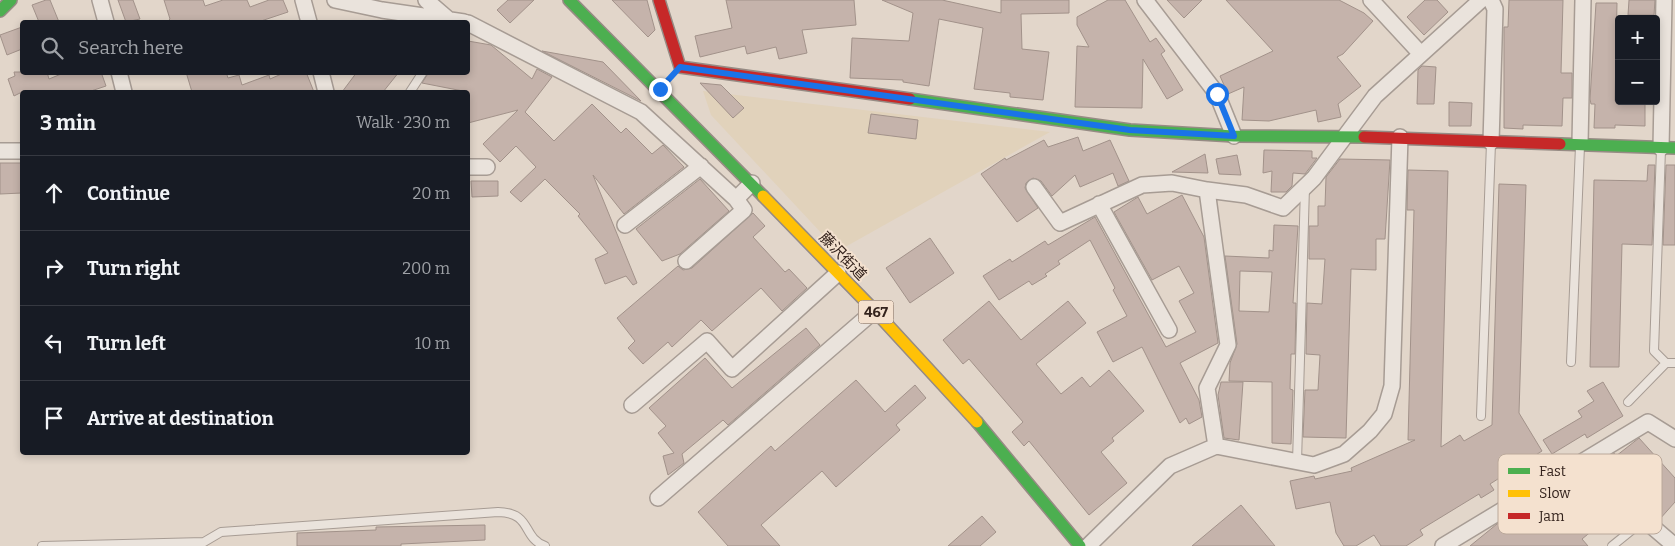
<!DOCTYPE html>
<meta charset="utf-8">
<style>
body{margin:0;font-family:Bitter,"Noto Sans JP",serif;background:#20242c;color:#f1f3f6}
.controls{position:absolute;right:15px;top:15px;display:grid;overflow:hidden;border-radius:5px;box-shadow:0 2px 8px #0003}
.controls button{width:45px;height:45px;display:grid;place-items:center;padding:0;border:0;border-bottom:1px solid #363941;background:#171b24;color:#f1f3f6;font:25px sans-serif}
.stop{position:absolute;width:15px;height:15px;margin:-11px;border:4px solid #1a73e8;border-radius:50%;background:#fff}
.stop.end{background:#1a73e8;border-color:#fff;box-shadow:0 1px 5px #0008}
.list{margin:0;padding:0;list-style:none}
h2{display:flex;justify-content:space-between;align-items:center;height:65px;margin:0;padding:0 20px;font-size:21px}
h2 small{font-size:16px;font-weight:400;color:#9ea1a6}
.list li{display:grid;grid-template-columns:32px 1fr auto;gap:15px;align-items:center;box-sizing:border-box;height:75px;padding:0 20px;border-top:1px solid #363941}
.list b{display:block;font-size:19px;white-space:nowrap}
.list em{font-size:16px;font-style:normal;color:#9ea1a6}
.icon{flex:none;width:28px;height:28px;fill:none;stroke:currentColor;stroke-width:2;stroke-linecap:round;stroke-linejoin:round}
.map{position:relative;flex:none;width:1675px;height:546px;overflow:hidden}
.search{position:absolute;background:#171b24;box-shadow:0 2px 8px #0003;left:20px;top:20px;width:450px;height:55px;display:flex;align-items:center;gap:12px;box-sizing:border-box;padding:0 18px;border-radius:5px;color:#9ea1a6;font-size:19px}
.panel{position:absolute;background:#171b24;box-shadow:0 2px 8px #0003;left:20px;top:90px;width:450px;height:365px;border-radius:5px}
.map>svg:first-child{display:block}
</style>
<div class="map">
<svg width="1675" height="546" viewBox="0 0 1675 546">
<rect width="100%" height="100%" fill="#e2d6ca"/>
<path fill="#e1d2bb" d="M703,91L1050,132L838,251L711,115Z"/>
<path fill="#c5b3ab" stroke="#a2928a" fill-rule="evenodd" d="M46,0H50L59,22H39L32,5Z
M118,0H133L140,19L126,22Z
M164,0H203L205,6L223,0H247L250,7L269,0H283L288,12L258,22H167L170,19Z
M508,0H534L510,23L497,10Z
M612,0H647L655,30L648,37Z
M726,0H854L856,25L802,30L807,53L779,59L776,47L747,54L745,46L700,57L695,36L732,28Z
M882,0H942L1001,13V0H1069V13L1021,14L1022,49L1049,52L1043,100L1010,97V93L974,89L983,28L939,19L929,86L903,82V80L850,78L852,38L909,41L913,13Z
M1108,0H1125L1150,42L1156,38L1165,51L1161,54L1183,90L1167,99L1143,59L1142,108L1075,107L1077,46L1089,47L1077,25V17Z
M1167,0H1202L1184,18Z
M1226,0H1339L1364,13L1373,21L1343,54L1337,57L1361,86L1338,104L1341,117L1318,122L1316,110L1269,121L1242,120L1244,87L1228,94L1220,76L1273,51Z
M1425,0H1437L1448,12L1424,35L1407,17Z
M1509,0H1563L1561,73H1572V98H1563L1562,126L1523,125V129L1504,128V27H1508Z
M1629,0H1655L1654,15H1628Z
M1596,3H1617L1615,101H1645V126L1615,125V128H1594L1595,104H1591L1590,99Z
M22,27V49L7,55L0,35Z
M468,41L491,45L532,79L537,69L552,77L525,112L554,141L592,104L621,133L626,128L652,154L663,145L684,167L624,214L593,175L637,283L633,285L626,276L605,284L595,259L608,253L578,216L580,214L545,179L521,202L510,192L536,167L516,146L500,162L483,144L518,110L468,123V92L422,83L429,72H468Z
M542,51L603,62L641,101Z
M1422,66L1436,67L1434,104H1417L1418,70Z
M14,72H47L49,79L66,72H101L106,86L88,92H22L14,96L8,79L15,76Z
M186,72H226L228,78L239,75L242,85L269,75L270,79L286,72H306L314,92H192Z
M357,72H399L383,92H342Z
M700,83L721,85L744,108L733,118Z
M1449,102L1472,103L1471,126H1449Z
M871,114L918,120L916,139L868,133Z
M1078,137L1083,151L1110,140L1129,181L1118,186L1113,173L1080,187L1075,175L1052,196L1041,181L1033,178L1026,183L1025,188L1038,208L1017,222L981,174L1005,158L1006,160L1044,140L1048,147Z
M1264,150L1312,151V158H1317L1305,174L1293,173L1292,186L1286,192H1271L1272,171L1263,173Z
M1205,154L1208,173L1172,172Z
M1237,155L1241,175L1219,174L1216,159Z
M1340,159L1390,160L1385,239H1376V270L1351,269L1346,438L1303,437L1305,390H1318L1320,355L1306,354L1307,303L1322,304L1325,259H1309V226H1318V206H1325L1326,177Z
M0,163H22V193L0,194Z
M1648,165H1655L1652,245L1622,244L1619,367H1590L1594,180L1647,181Z
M1666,165H1675V245H1663Z
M1408,170L1448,171L1441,447L1460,435L1464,441L1492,425L1499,184L1526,185L1519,413L1542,451L1490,484L1494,490L1481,498L1479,494L1420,530L1423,535L1406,546H1381L1374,535L1356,546H1344L1336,533L1330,502L1296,509L1290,481L1314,476L1315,479L1352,471L1351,468L1415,440H1408L1414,210H1407Z
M700,179L729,211L680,254L662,261L636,229Z
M471,181H498V196L472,197Z
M1182,195L1204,237L1218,343L1180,363L1199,400L1202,417L1189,424L1186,418L1180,423L1142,347L1113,362L1097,332L1127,316L1113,290L1115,288L1090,240L1058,261L1060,264L1045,274L1047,276L1032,285L1029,281L999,300L983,276L1010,259L1012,262L1045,241L1048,245L1095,217L1166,347L1196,332L1179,301L1194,293L1179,266L1152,280L1114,212L1138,197L1147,214Z
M753,213L765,226L753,237L785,272L789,269L807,288L782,311L761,288L712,331L701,320L672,347L668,342L643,364L628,348L635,341L617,318L678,266L683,270L692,268Z
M1274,225L1298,226L1293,303H1296L1295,354H1291L1290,389L1293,390L1291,444L1272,443V382L1229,381L1230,363L1237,344L1225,256L1269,258V250L1273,251ZM1240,271L1272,272L1269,312L1239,311Z
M930,238L954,273L910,303L886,268Z
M989,301L1021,340L1068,301L1086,323L1036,364L1061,394L1082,377L1090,387L1109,370L1144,411L1112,438L1114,441L1101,452L1127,483L1089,515L1029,441L1024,446L1012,432L1023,422L969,359L963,364L943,340Z
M806,328L820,345L728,425L723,420L682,454L684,463L668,475L663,456L674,453L658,433L666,426L649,408L705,358L732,388Z
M856,380L885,412L915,385L926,398L896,425L900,430L836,487L822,471L761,525L780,546H728L698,512L771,446L775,451Z
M1221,382H1243L1239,440L1224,438L1218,395Z
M1603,382L1623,416L1587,438L1585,434L1552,454L1543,440L1582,417L1578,411L1594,401L1587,391Z
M1639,438L1675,478V502L1659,520L1641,504L1653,490L1634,466L1614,482L1595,465L1614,453L1616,456Z
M1578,476L1595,490L1585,498L1604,521L1582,539L1588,546H1470L1497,524L1550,493L1553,496Z
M1241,505L1275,546H1192Z
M982,516L996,532L980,546H948Z
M485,525V540L401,544V546H297V533L376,530V527Z"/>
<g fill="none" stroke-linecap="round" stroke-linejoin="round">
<defs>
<path id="lane" d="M410,92L423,72
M1661,149L1654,351L1666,363H1675
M1571,362L1580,146
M1628,402L1666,363
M1481,416L1491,143
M1297,462L1305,187
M42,546L204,542L221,532L498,512C533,513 521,537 545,546
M1612,546L1643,521"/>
<path id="street" d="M100,0L106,22
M303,0L309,22
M335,0L382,10L464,22
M426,0L448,19
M1145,0L1217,94L1234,136
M1371,0L1420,53
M468,23L641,112L736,199L752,183
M119,72L124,92
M321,72L326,92
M1491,142L1495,9L1491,0
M1580,143L1583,0
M1661,148L1664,0
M0,151H22
M468,167H487
M1034,187L1060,223L1142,185L1172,183L1207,190L1228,345L1207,388L1216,446
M1207,190L1246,195L1283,208L1314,178L1375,96L1481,0
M1099,204L1169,330
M625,225L701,166
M686,261L744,210L736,199
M632,405L707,341L732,369L838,273
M1579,464L1675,546
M658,498L874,311
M1088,546L1170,466L1216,446L1314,465L1344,454L1370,431L1384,414L1392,386L1400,137
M1443,546L1648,422L1675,439"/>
<path id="fast" d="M569,0L763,196
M0,11L11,0
M910,99L1130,130L1234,136L1364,137
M1560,144L1675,148
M977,422L1080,546"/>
<path id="slow" d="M763,196L873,309L977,422"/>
<path id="jam" d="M659,0L680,67
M680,67L910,99
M1364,137L1560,144"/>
</defs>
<use href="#lane" stroke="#a79c94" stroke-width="10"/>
<use href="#street" stroke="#a79c94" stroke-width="18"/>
<use href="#fast" stroke="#968b84" stroke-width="14"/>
<use href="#slow" stroke="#968b84" stroke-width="14"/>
<use href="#jam" stroke="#968b84" stroke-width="14"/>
<use href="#lane" stroke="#eae3dc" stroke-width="8"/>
<use href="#street" stroke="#eae3dc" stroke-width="15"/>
<use href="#fast" stroke="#4caf50" stroke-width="11"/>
<use href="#slow" stroke="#ffc107" stroke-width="11"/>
<use href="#jam" stroke="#c62828" stroke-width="11"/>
</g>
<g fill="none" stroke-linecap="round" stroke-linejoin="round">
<path stroke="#1a73e8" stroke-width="6" d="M660,89L680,67L1130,130L1234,136L1217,94"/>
</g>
<g text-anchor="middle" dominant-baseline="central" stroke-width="4" stroke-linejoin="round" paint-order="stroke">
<rect fill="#f4e1cf" stroke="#6e5c52" stroke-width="1" x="858.5" y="300.5" width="35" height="23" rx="4"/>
<g font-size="14" font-weight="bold" fill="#34231d">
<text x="876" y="312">467</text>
</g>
<g font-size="15" fill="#34231d" stroke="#f4e1cf">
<text transform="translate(843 256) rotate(46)">藤沢街道</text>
</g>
</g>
<rect x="1498" y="454" width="164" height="80" rx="8" fill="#f4e1cf" stroke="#baa89a" stroke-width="1"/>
<rect x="1508" y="468" width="22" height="6" fill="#4caf50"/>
<rect x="1508" y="490" width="22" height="7" fill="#ffc107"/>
<rect x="1508" y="513" width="22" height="6" fill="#c62828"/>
<g font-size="14" fill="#34231d">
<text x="1539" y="476">Fast</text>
<text x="1539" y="498">Slow</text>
<text x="1539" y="521">Jam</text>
</g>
</svg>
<div class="controls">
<button>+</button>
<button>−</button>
</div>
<div class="stop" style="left:1217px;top:94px"></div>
<div class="stop end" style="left:660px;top:89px"></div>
<div class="search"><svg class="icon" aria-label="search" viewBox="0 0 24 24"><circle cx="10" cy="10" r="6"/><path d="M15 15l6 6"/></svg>Search here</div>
<section class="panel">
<h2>3 min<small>Walk · 230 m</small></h2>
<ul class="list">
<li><svg class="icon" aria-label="ahead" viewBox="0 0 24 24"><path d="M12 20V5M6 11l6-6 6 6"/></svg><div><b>Continue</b></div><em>20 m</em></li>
<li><svg class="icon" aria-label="right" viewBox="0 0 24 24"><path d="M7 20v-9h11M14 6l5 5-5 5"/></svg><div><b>Turn right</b></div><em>200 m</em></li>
<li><svg class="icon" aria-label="left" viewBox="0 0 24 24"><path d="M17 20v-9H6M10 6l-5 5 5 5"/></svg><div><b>Turn left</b></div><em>10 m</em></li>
<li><svg class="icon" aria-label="arrive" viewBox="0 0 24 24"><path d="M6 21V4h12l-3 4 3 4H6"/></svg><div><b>Arrive at destination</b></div></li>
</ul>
</section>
</div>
